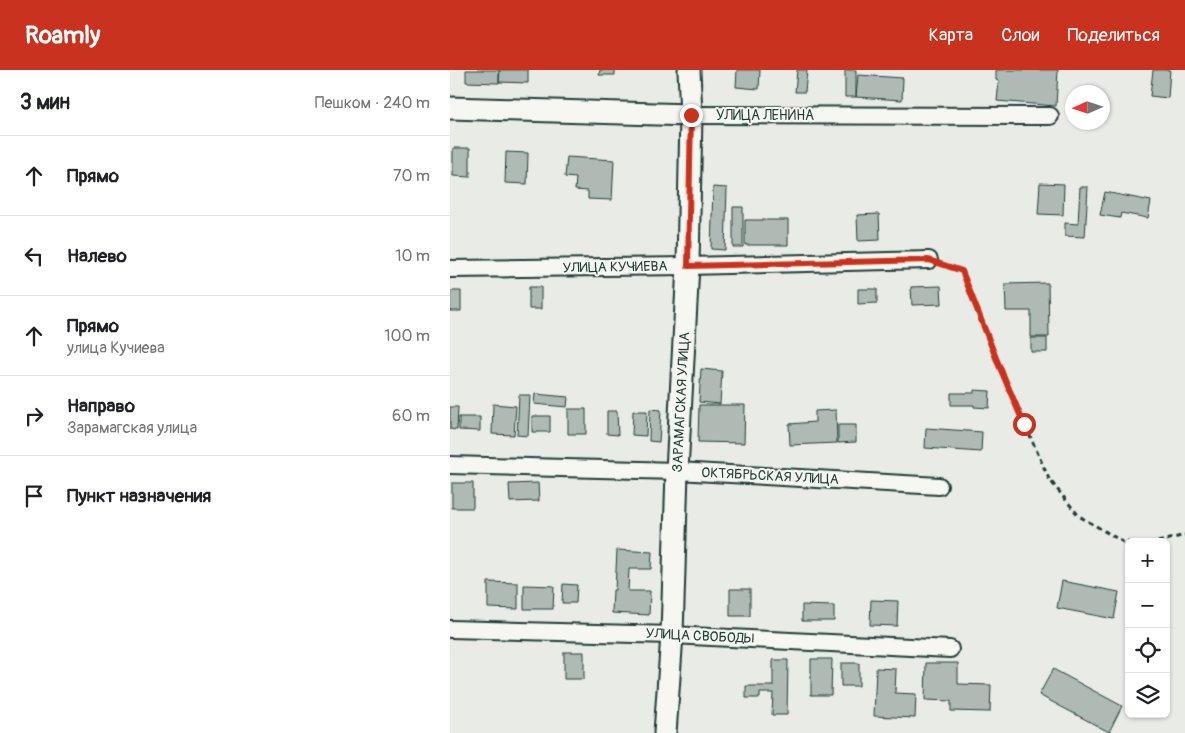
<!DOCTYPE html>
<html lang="ru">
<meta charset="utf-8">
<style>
body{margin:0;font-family:Pangolin,sans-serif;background:#f6f6f6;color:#202124}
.controls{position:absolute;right:15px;bottom:15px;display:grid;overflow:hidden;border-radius:8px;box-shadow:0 1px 4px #0004}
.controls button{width:45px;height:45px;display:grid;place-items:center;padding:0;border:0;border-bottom:1px solid #e0e0e0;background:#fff;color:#202124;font:25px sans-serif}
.compass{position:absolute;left:615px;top:15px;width:45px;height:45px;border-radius:50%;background:#fff;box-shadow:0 1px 4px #0004;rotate:267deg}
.stop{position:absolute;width:15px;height:15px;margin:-11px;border:4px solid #c8321e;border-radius:50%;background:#fff}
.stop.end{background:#c8321e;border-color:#fff;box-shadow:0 1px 5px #0008}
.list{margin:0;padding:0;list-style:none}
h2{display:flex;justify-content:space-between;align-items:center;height:65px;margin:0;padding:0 20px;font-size:21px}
h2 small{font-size:16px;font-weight:400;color:#757577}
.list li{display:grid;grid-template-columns:32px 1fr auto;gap:15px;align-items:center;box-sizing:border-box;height:80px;padding:0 20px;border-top:1px solid #e0e0e0}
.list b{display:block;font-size:19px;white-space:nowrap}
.list p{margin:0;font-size:16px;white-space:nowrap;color:#757577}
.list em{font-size:16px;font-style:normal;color:#757577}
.icon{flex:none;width:28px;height:28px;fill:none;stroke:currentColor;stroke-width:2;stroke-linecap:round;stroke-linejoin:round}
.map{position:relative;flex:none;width:735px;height:663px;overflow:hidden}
header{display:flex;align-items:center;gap:30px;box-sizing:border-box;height:70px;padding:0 25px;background:#c8321e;color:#fff}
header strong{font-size:24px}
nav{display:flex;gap:28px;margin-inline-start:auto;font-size:18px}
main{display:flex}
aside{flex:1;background:#fff}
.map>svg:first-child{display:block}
</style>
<header>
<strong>Roamly</strong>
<nav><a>Карта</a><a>Слои</a><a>Поделиться</a></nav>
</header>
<main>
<aside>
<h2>3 мин<small>Пешком · 240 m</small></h2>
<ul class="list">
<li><svg class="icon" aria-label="ahead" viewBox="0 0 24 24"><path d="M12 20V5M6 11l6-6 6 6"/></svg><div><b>Прямо</b></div><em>70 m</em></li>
<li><svg class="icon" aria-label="left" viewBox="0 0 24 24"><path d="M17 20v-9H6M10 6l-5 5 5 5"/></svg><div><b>Налево</b></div><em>10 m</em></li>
<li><svg class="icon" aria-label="ahead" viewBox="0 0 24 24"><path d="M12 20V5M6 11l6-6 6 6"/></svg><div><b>Прямо</b><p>улица Кучиева</p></div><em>100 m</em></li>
<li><svg class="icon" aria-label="right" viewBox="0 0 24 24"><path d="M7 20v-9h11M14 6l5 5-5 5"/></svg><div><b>Направо</b><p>Зарамагская улица</p></div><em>60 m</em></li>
<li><svg class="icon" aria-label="arrive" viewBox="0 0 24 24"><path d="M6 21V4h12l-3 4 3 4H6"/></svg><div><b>Пункт назначения</b></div></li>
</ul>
</aside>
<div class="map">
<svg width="735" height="663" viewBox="0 0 735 663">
<rect width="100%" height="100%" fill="#e9ebe7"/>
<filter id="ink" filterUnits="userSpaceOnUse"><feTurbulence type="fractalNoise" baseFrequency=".02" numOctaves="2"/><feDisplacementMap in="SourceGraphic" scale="10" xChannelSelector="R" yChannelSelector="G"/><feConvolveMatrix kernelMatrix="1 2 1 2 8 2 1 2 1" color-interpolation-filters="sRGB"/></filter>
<g filter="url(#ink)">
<path fill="#b0bab5" stroke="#1f3d34" d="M16,0H49V13L16,12Z
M50,0H78V13L49,12Z
M150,0H165V5H149Z
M287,0H310L309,19L286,17Z
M347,0H357L355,22H345Z
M395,0H406V27H395Z
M546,0H608L606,36L547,31L549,11L546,10Z
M703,0H720L718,28L700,26Z
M408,5L453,8L452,30L406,27Z
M3,78H20V107L3,106Z
M56,82L78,83L77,114L55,113Z
M117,87L164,90L162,130L138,129V121L125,120L126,108L115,107Z
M590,113L614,114L613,145L588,144Z
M263,117L277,118L275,180L261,179Z
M630,117H638L635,167L615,166V153L628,154Z
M655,122L701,131L698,148L671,143L670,148L650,145Z
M283,137H293V177H283Z
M429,144L430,170L408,171L407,145Z
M295,150H338V175H295Z
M598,213L599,267H581V241H556L555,214Z
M491,216L492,234L462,235L461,217Z
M79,217H91V239H79Z
M408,219H427V233L408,234Z
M0,221H11V241H0Z
M581,268H597V282H581Z
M251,299L272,301L270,334L249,332Z
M524,320L540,321L539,338L524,337V335H501V323H524Z
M85,324L118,327L117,337L84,334Z
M69,325H80L78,366L67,365Z
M43,334L66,336L64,365L42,364Z
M249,335H295L294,373L248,372Z
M0,337H8L7,360L0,359Z
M118,339H136V364H118Z
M200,339L211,340L209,372L199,371Z
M386,340L387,373L340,375L339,354L365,352V341Z
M157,341H167L168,365L157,364Z
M183,341H197L196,366L182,365Z
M82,346H100V362H82Z
M9,347H30V361L9,360Z
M388,355H406V372L388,373Z
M476,358L532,362L531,382L475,378Z
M2,413H23V438H2Z
M88,413L89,431L60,432L59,414Z
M167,480L202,482L201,499H179L178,521H200L199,545L162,543L163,520H165Z
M612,511L669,522L664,549L607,538Z
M38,512L68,513V539L38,538Z
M113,514L127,515L126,533H112Z
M74,515L104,516L103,539H74Z
M280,519H300V546H280Z
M421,530L448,531L447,556L420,555Z
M352,535L384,536V551H352Z
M114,582H134V609H114Z
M361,589H382L381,625H361Z
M323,590H338L337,645H322L323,623H310V628H296V616H323Z
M391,593H409V616H391Z
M476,593H508V614L541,615L540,642L501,641V631L475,630Z
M426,598L446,599L445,623L466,624L465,648L424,646Z
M603,599L672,636L659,662L589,625Z"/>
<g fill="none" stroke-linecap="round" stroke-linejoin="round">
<defs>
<path id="minor" d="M241,45L600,46
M0,199L238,196L479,190
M0,395L227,401L489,416
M0,559L222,565L500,579"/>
<path id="tertiary" d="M0,38L241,45
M215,663L222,565L227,401L238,196L241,45L239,0"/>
</defs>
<use href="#minor" stroke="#1f3d34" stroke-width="20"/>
<use href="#tertiary" stroke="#1f3d34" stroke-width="25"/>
<path stroke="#1f3d34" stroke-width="3" stroke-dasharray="5 4" stroke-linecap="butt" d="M491,194L512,201L548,293L599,409L629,446L673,472H679
M708,472L735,465"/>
<use href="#minor" stroke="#f6f6f2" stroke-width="16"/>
<use href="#tertiary" stroke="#f6f6f2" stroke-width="21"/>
</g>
</g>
<g fill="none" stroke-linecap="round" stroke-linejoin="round" filter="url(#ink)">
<path stroke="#c8321e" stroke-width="6" d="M241,45L238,196L479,190L512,201L548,293L574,354"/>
</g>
<g text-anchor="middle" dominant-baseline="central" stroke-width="4" stroke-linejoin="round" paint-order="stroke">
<g font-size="14" fill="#1f3d34" stroke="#f6f6f2">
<text x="315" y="45">УЛИЦА ЛЕНИНА</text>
<text transform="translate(165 197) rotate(-1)">УЛИЦА КУЧИЕВА</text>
<text transform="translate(231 332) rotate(-87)">ЗАРАМАГСКАЯ УЛИЦА</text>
<text transform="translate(320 406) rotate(3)">ОКТЯБРЬСКАЯ УЛИЦА</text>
<text transform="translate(250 566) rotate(3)">УЛИЦА СВОБОДЫ</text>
</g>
</g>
</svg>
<div class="controls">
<button>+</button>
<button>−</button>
<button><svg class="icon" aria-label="locate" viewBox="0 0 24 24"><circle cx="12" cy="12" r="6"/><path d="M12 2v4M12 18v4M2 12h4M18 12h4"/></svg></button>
<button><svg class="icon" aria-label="layers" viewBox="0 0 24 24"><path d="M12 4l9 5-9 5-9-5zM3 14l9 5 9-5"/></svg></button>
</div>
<svg class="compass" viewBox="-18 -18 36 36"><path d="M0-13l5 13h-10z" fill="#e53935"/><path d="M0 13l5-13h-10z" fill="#757577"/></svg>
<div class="stop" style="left:574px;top:354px"></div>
<div class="stop end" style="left:241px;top:45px"></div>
</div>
</main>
